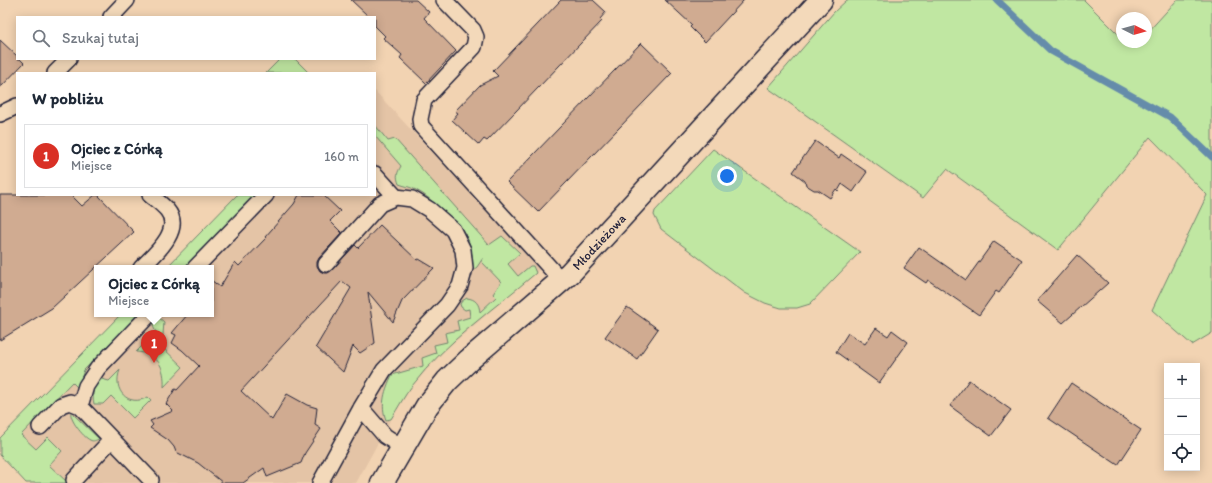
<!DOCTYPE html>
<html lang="pl">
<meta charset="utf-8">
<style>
body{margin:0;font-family:Itim,sans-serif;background:#f2f2f3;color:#1f2937}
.controls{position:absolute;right:12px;bottom:12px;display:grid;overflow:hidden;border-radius:0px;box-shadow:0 2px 10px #0003}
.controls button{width:36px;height:36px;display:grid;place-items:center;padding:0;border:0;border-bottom:1px solid #e0e1e3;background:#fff;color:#1f2937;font:20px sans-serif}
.compass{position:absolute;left:1116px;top:12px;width:36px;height:36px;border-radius:50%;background:#fff;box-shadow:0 2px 10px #0003;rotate:95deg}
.you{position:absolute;left:727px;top:176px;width:14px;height:14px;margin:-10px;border:3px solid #fff;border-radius:50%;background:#1a73e8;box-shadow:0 0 0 6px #1a73e833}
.badge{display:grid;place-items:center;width:26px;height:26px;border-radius:50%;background:#d93025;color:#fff;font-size:13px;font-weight:700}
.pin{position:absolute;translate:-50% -33px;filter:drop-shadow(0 1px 2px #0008)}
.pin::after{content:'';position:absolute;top:21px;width:14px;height:12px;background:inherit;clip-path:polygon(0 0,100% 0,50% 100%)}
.popup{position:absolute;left:94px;top:265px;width:120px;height:52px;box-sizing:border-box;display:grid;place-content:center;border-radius:0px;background:#fff;filter:drop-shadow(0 1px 3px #0005);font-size:13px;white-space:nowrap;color:#747a83}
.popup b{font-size:15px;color:#1f2937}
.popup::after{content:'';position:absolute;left:50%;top:100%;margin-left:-8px;border:8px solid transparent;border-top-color:#fff}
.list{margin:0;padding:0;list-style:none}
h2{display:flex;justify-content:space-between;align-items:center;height:52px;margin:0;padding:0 16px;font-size:17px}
h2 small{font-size:13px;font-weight:400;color:#747a83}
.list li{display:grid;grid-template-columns:26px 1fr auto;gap:12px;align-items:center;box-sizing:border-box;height:64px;margin:0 8px 8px;padding:0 8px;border:1px solid #e0e1e3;border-radius:0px}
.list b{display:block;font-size:15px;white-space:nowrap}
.list p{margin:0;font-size:13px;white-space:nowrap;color:#747a83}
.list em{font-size:13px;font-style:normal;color:#747a83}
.icon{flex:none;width:22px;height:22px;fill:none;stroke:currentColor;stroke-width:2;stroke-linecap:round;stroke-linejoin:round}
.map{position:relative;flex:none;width:1212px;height:483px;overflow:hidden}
.search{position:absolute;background:#fff;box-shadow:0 2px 10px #0003;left:16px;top:16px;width:360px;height:44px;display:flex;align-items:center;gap:10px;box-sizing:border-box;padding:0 14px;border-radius:0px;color:#747a83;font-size:15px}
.panel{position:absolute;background:#fff;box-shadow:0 2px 10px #0003;left:16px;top:72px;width:360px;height:124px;border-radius:0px}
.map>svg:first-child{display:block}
</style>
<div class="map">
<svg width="1212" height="483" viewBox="0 0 1212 483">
<rect width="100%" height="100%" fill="#f2d3b2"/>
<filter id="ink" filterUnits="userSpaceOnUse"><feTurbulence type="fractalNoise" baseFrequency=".025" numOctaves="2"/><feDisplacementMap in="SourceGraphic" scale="8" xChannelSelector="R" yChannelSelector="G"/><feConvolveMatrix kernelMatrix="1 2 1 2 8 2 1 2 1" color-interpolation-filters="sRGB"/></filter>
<g filter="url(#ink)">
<path fill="#e4c4a6" d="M375,91L540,269L445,350L412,386L391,419L356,483H26L0,455V438L121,314H211V268H166L237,195H375Z"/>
<path fill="#c0e7a2" stroke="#71846e" d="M847,0H1084L1122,38V42H1127L1133,48L1139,42H1146V34L1177,0H1212V333L1192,345L1152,310L1207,195L1150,137L1058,250L947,169L923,198L768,88L834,12Z
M280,59H295L309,73H266Z
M375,125L388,141L395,139L489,245L502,236L520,253L508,264L518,276L530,266H533L536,273C494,309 446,341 412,386C404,396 398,408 391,419L386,420C380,404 385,390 392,375L423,366L422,358L436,353L434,345L447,342L445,333L459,330L457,321L470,317L469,309L465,310L461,307L460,304L462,301L467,298C476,299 479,304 480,312L496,297L493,294L501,282L482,262L483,258L477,267L473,270C472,237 465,230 441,209C433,202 426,195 416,190C411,187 404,186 399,184C396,176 397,173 401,166L375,136Z
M713,149L860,252L810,304L797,308H781L765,303L745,293L661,229L654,215L655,211Z
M237,195H256L184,268H166Z
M121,314H139L84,370L78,388L72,382L21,435L36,449L48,437L62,451L49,465L68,483H26L0,455V438Z
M157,316L164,322L162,347L183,367L164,387C165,367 158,353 136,352L156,332C152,326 152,321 157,316Z
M120,370C112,390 128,408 148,397L151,400L133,418L111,396L103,404H94C92,394 93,387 98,378L109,381Z
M71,412L99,439C96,440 93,442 90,440C83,437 69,419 71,412Z"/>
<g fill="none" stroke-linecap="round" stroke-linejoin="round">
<path stroke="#658caa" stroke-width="7" d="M997,0L1051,51L1170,117L1212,157"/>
</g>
<path fill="#d0ab91" stroke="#22223b" d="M351,0H416L429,12L424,18L456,51L426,83L400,58L402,55L383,38L385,36L375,26V17H365L367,15Z
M561,0H593L606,12L600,19L602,21L516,111L487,141L484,139L479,145L452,120L458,113L455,111L480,85L498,76L493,71Z
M665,0H744L705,42L690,27L692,25Z
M0,40L17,56V59H20L24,63L0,88Z
M641,43L672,73L538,212L507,182Z
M815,141L839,158L841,154L867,172L853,192L842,184L838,191L836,189L830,198L818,190H814L806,185L805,181L793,172Z
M0,195H71L82,206L95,195H98L134,232L52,308L0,340Z
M299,195H323L340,211L330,221L342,233L319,258L317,262V266L320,271L324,273H328L332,270L355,245L358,248L380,225L417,260L419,259L434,268L402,301L393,322L368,292L375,343L360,353L353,346L343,372L316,347L351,288L342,281L241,391L272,420L287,394L307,405L317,408L315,425L321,429L305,453L301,463L267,477L264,468L243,483H223L198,463L176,452L174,447L168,440L150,428L153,425L150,421L173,411L166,404L175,389L177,390L199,366L182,350L172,343L176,335L172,333L188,314H211V280L220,287L235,262L239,266L266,238L265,237L294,204Z
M994,241L1022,260L999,293L996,291L979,315L928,280L926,283L904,268L919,247L966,280Z
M1077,255L1108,283L1063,323L1037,301Z
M627,307L658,329L637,359L605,337Z
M876,328L888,336L892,330L908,342L879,383L836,352L848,333L865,344Z
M969,380L1011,410L991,436L950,406Z
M1071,383L1141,430L1118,465L1048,418Z"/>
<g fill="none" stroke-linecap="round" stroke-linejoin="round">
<defs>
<path id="lane" d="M444,0L473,30L476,37L474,47L424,100L420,119L421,126L562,281
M111,17L127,0
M55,73L69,59
M0,114L17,106
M375,174L396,197
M141,268C154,255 184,230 167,210C162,204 156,200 150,195
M195,268L266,195
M80,406L86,386L98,368L150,314
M361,408L385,436L402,447
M40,427L61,405L70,402L80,406L151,480
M74,480L112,439
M320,483L361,408L384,370L447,305L460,286L465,268L463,250L453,230L430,210L412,199L396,197L380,204L326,264"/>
<path id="street" d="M382,483L427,406L447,381L469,360L570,273L821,0"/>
</defs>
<use href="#lane" stroke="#22223b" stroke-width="18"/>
<use href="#street" stroke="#22223b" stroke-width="25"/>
<use href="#lane" stroke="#f3d9ba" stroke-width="15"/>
<use href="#street" stroke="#f3d9ba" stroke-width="22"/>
</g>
</g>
<g text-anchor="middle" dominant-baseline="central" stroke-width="3.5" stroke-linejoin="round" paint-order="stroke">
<g font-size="13" fill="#22223b" stroke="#f3d9ba">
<text transform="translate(599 242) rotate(-47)">Młodzieżowa</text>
</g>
</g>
</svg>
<div class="controls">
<button>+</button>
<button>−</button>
<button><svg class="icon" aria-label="locate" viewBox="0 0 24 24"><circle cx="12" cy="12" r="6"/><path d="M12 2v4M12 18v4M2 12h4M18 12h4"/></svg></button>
</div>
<svg class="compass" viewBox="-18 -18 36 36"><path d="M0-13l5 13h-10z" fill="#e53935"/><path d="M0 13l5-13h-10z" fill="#747a83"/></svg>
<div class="you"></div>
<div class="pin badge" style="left:154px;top:363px">1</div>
<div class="popup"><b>Ojciec z Córką</b>Miejsce</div>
<div class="search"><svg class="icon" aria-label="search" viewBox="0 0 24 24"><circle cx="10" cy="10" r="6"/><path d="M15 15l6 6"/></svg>Szukaj tutaj</div>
<section class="panel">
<h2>W pobliżu<small></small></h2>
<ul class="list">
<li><span class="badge">1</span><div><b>Ojciec z Córką</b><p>Miejsce</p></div><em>160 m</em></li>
</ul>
</section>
</div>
